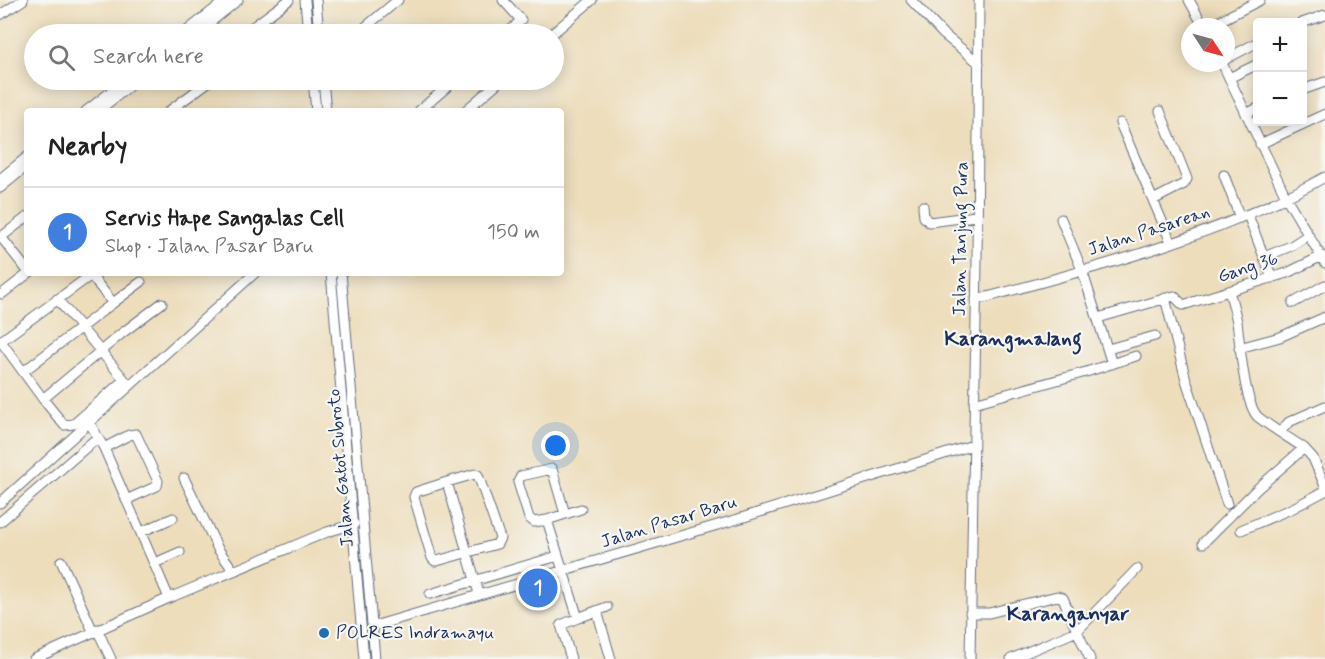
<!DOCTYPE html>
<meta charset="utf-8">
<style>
body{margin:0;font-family:Mynerve,sans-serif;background:#f2f2f2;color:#222}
.controls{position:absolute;right:18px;top:18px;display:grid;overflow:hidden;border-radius:6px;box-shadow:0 3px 15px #0003}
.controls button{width:54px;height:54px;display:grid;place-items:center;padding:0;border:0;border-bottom:2px solid #e0e0e0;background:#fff;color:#222;font:30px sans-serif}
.compass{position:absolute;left:1181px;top:18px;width:54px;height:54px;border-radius:50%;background:#fff;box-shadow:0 3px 15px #0003;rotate:126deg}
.you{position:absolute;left:556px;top:446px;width:21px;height:21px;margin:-15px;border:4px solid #fff;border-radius:50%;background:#1a73e8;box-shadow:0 0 0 9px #1a73e833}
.badge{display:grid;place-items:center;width:39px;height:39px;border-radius:50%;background:#0b8043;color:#fff;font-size:20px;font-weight:700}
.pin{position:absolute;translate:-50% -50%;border:3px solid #fff;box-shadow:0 2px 6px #0006}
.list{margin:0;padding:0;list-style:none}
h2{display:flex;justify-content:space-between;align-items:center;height:78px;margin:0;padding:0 24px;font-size:26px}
h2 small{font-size:20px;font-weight:400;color:#767676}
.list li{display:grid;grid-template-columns:39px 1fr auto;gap:18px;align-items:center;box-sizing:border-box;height:90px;padding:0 24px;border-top:2px solid #e0e0e0}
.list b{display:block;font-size:22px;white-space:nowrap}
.list p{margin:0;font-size:20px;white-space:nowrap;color:#767676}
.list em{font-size:20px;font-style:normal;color:#767676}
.icon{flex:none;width:33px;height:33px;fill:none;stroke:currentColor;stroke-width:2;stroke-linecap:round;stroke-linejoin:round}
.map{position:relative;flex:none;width:1325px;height:659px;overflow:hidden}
.search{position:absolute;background:#fff;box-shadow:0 3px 15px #0003;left:24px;top:24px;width:540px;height:66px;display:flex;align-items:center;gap:15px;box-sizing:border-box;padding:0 21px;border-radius:33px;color:#767676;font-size:22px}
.panel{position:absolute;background:#fff;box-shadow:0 3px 15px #0003;left:24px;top:108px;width:540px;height:168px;border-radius:6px}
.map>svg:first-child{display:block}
</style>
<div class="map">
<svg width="1325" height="659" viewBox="0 0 1325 659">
<rect width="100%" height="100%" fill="#f6f6f2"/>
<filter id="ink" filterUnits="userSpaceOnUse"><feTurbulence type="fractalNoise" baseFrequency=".0167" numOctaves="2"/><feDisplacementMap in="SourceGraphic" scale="12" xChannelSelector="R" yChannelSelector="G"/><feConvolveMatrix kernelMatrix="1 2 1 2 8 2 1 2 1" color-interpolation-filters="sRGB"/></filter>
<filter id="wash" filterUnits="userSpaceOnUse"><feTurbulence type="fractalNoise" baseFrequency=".008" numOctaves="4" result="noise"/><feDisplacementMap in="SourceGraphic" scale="24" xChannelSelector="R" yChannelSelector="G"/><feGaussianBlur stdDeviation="1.35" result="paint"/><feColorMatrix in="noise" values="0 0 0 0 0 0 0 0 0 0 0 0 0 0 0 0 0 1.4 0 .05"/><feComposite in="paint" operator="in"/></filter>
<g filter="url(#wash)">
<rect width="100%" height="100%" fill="#edddbb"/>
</g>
<g filter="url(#ink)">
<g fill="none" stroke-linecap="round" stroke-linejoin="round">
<defs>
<path id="minor" d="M305,0L308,34
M316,0L319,34
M503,0L521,20L507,34
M911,0L943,34L979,63
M1189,0L1204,27
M0,15L23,0
M1302,23L1325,15
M1208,27L1260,0
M183,34L226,0
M196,34L238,0
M243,34L289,0
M357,34L398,0
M552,34L592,0
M1226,59L1258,42
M1222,63L1287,199L1325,263
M1229,78L1258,64
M313,80L316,111
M323,80L326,111
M1302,90L1325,82
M86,111L126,80
M98,111L137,80
M169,111L211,80
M419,111L455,80
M465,111L501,80
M1246,114L1258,108
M1120,123L1171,242
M1260,144L1325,114
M1224,175L1240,218
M0,179L27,157
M0,188L27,166
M1153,200L1184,184L1187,179L1160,111
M923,206L924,217L929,222L976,216
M1248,215L1272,278
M1061,219L1082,270L1112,364
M1,237L27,270
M0,238L27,217
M1264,257L1291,246L1308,235
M331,273L364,659
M341,273L375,659
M1229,291C1232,301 1235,312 1237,322C1240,342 1244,404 1258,417C1272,428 1289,438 1304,448
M2,294L29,273
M1165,298L1186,380L1227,504
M57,299L128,384
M976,300C1093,269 1219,236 1325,177
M113,303L141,282
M1293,303L1325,285
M1098,318L1174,296L1183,305L1287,273L1322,256
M0,340L43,399L64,425L74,424L124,380
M1,341L91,275
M1239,348L1280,337L1325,317
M1108,349L1155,336
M24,371L113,303L89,273
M43,399L121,334L162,303
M974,403L1086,372L1136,356
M1280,432L1289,422L1325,406
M104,448L129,435L136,434L158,481L157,486L126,500
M184,478L218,549L233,570
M447,482L475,474L478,475L500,538L497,544L437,561H435L432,558L414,497L416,492L447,482L479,594
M0,503L255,273
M547,520L534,522L529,518L518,482L521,476L552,469L565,514
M0,522L98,437
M1241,530L1293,508L1325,491
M141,532L173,518
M1203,543L1257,489L1304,448L1313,458L1325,486
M61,561L93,631
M155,563L180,552
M430,594L558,556
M169,598L327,532L354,524
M597,611L611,659
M970,613H989L1057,596L1063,598L1077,631L1011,659
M578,618L607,607
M374,626L738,519L973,445
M97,629L111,659
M34,659L169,598L104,448L89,422
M571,659L561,625L578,618L547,520L581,509
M970,659L977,262L979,0
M1090,659L1077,631L1137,569"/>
</defs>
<use href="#minor" stroke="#646c7f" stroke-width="11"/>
<use href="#minor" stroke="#fff" stroke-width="9"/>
</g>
</g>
<circle fill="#1f6fb2" stroke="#f6f6f2" stroke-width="2" cx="324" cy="633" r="6"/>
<g text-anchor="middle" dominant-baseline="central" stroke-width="4.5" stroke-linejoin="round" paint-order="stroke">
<g font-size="18" fill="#1b2f5e" stroke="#f6f6f2">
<text transform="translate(1149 231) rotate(-18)">Jalan Pasarean</text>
<text transform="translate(961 239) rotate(-89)">Jalan Tanjung Pura</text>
<text transform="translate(1248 268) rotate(-18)">Gang 36</text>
<text transform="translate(341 468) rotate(-95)">Jalan Gatot Subroto</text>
<text transform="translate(669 522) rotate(-17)">Jalan Pasar Baru</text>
</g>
<g font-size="18" fill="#1b2f5e" stroke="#f6f6f2" text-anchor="start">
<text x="336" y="633">POLRES Indramayu</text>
</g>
<g font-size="21" font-weight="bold" fill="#1b2f5e" stroke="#f6f6f2">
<text x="1013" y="339">Karangmalang</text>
<text x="1068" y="614">Karanganyar</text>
</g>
</g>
</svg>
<div class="controls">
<button>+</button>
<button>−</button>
</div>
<svg class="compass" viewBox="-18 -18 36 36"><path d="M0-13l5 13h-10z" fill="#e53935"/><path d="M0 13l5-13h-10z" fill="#767676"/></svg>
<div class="you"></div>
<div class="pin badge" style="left:538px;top:588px;background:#3f7fe0">1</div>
<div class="search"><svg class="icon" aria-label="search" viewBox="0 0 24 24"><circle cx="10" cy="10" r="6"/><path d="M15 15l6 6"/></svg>Search here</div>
<section class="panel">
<h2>Nearby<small></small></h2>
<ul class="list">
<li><span class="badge" style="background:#3f7fe0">1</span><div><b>Servis Hape Sangalas Cell</b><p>Shop · Jalan Pasar Baru</p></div><em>150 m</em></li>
</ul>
</section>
</div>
